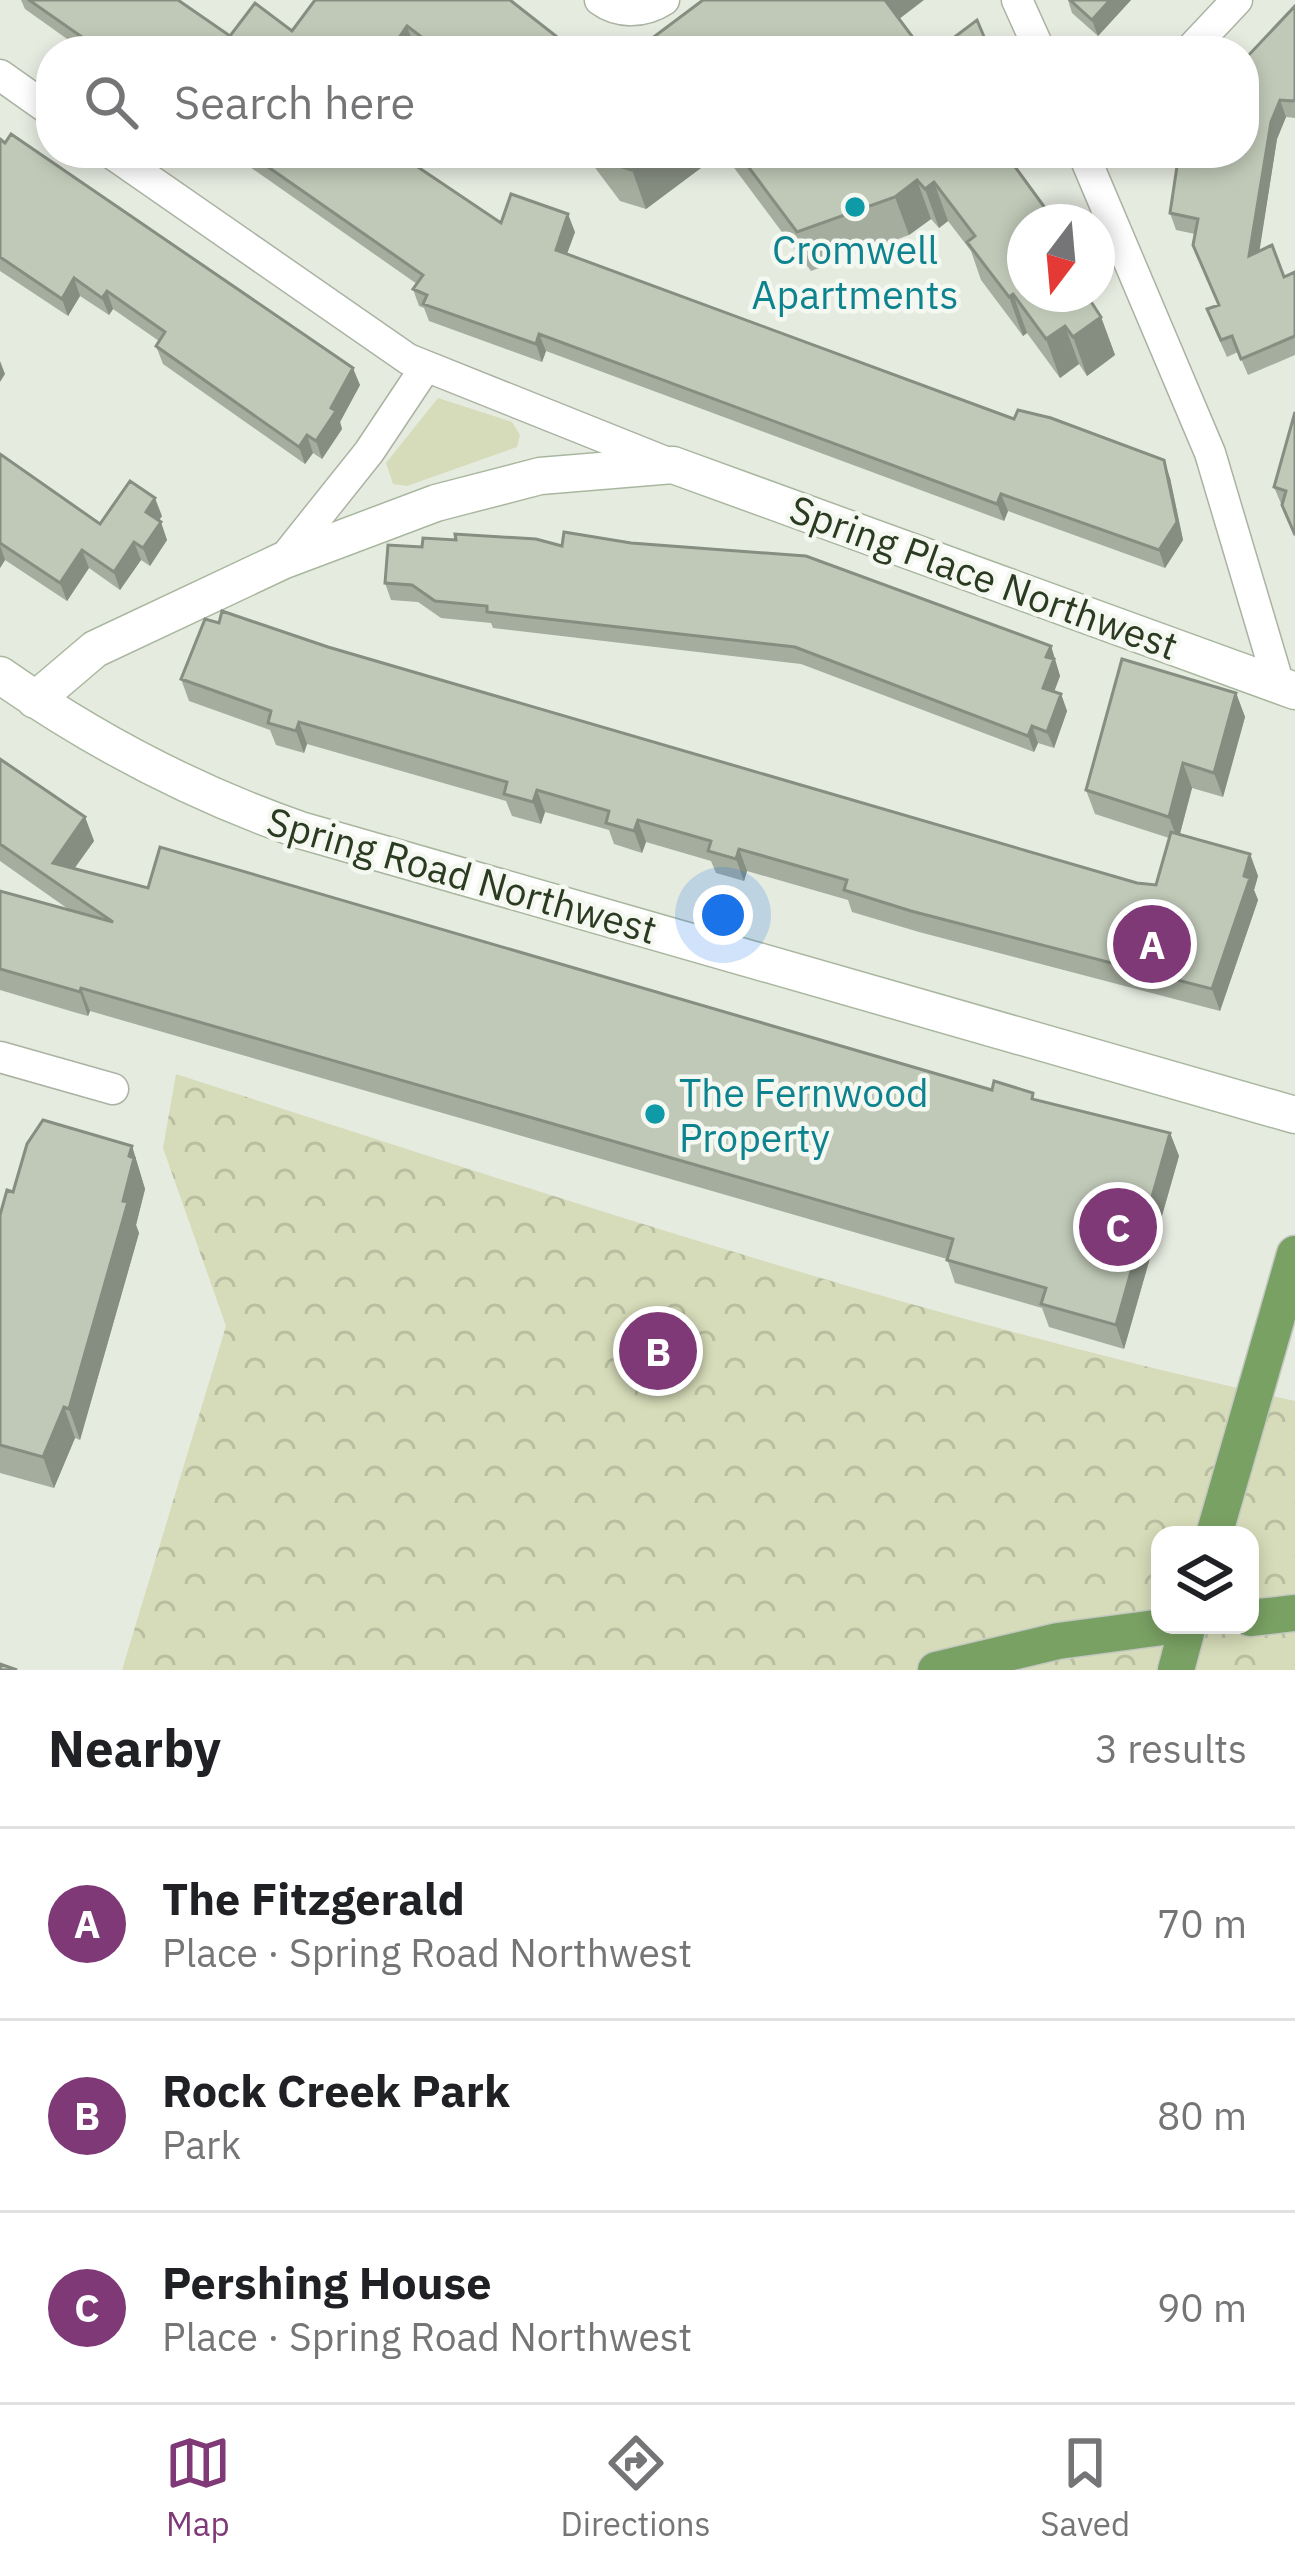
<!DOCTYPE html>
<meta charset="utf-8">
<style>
body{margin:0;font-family:"IBM Plex Sans",sans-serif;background:#f6f6f6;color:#202124}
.controls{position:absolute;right:36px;bottom:36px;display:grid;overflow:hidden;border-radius:24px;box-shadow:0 6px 18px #0003}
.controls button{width:108px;height:108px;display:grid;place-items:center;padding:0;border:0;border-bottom:3px solid #e0e0e0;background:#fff;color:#202124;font:60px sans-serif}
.compass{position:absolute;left:1007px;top:204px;width:108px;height:108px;border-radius:50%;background:#fff;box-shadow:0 6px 18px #0003;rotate:196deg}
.you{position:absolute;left:723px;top:915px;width:42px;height:42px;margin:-30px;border:9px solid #fff;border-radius:50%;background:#1a73e8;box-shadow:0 0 0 18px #1a73e833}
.badge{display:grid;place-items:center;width:78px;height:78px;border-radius:50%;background:#7e3976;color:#fff;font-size:39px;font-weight:700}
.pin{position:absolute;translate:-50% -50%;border:6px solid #fff;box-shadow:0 3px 12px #0006}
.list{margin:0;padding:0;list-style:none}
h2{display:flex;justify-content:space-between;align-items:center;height:156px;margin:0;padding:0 48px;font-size:51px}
h2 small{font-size:39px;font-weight:400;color:#757577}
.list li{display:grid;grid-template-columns:78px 1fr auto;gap:36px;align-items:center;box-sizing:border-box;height:192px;padding:0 48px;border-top:3px solid #e0e0e0}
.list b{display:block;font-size:45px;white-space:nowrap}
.list p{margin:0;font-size:39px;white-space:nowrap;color:#757577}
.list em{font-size:39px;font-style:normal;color:#757577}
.icon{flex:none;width:66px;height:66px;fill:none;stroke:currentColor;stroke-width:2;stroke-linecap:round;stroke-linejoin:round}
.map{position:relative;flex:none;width:1295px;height:1670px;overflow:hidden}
.search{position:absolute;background:#fff;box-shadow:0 6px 18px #0003;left:36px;right:36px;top:36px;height:132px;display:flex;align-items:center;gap:30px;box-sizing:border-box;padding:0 42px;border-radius:48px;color:#757577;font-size:45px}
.sheet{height:732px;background:#fff}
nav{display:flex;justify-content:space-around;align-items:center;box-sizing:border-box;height:168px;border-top:3px solid #e0e0e0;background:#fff;font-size:33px;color:#757577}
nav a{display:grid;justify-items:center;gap:6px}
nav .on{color:#7e3976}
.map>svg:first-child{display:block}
</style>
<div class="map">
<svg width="1295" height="1670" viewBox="0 0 1295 1670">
<defs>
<pattern id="park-crowns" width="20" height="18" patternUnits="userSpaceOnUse" patternTransform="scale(3)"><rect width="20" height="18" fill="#d6dcb9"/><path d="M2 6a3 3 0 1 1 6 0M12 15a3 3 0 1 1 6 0" fill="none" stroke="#b8be9f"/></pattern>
</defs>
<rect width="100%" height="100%" fill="#e6ebe0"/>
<path fill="#d6dcb9" d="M438,398L512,422L520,435L517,447L407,486L393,484L386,463Z"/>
<path fill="url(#park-crowns)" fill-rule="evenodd" d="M176,1074C545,1194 916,1318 1295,1401V1670H122L226,1326L163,1148ZM1160,1535H1250V1625H1160Z"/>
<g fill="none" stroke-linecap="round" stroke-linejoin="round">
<defs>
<path id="street" d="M600,0C619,14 644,13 664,0
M1017,0L1040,51
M1189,51L1237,0
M0,75L51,111
M111,153L408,359L673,465
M1083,153L1210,453L1279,685
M282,561L369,452L425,368
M0,1057L113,1089"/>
<path id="secondary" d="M0,675C94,741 191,792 300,830L1295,1115
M35,700L95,649L282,561L436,503L540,476L673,465L1295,691"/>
<path id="primary" d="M1214,1535L1295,1254
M1250,1618L1295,1613
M936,1670L1058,1641L1178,1625
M1176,1670L1188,1625"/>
</defs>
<use href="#street" stroke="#aab3a3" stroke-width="33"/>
<use href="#secondary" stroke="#a9b79f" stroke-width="39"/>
<use href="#primary" stroke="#c3c8c1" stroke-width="39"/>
<use href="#street" stroke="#fff" stroke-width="30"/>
<use href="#secondary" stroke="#fff" stroke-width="36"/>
<use href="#primary" stroke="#7aa164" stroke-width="36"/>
</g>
<path fill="#a5ad9e" d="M21,0H178L230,36L292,31L315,0L575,51H424L413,43L408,51H84L25,9Z
M1068,0H1131L1098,36L1072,13Z
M1295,6V118L1286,117L1277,139L1259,251L1284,277L1295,272V355L1248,375L1238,352L1227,357L1213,326L1207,309L1218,305L1195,234L1176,230L1170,213Z
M0,139L360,385L340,422L342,429L322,459L313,453L305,464L163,364L156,346L159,341L113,309L109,315L80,296L68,316L0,271Z
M230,153H397L501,223L575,232L567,254L1170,478L1183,540L1165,568L1008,511L1004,521L546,351L542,362L429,321L424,308L419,306L413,289L417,284Z
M584,153H721L646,209L620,201Z
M723,153H1019L1010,160L1048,212L1052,222H1025L1101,317L1115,355L1087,376L1079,364L1060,378L1027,333L1023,336L981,280L971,251L948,221L939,228L931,219L909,235L811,271Z
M1295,412V537L1274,487Z
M0,454L100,524L162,516L159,520L167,540L150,566L141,560L120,590L89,568L67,601L5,560L0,568Z
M562,546L1051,646L1060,676L1054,692L1061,694L1067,711L1054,748L1038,743L1034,752L801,664L493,628L491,623L441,618L418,602L391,600L385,583L422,547Z
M328,647L1137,883L1156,885L1169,838L1095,814L1086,790L1236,693L1245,717L1223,797L1192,788L1180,834L1250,854L1258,876L1254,890L1258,900L1220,1011L919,932L852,912L848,900L747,871L744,881L716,873L711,861L646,842L642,853L614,844L609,830L545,812L541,824L512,816L506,801L307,744L304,753L276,745L270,730L189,701L181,679Z
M0,759L85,817L94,841L74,869L148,888L1170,1133L1179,1156L1124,1349L1049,1327L1042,1308L955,1283L947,1259L90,1011L88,1016L77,1013L0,990V891L71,911L0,861Z
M132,1146L145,1189L136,1225L139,1233L80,1440L75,1438L54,1488L0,1473V1215L13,1192Z"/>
<path fill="#868d81" d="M880,0H924L890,26Z
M1110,0H1131L1098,36L1092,20Z
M407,26L413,43L408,51H390Z
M1280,100L1286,117L1277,139L1256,273L1249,256L1271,122Z
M655,153H721L646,209L632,170Z
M917,180L931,219L909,235L895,197Z
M934,182L948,221L939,228L925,189Z
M568,214L575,232L562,267L556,250Z
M74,278L80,296L68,316L62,299Z
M107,291L113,309L109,315L102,298Z
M1013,294L1027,333L1023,336L1009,297Z
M1101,317L1115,355L1087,376L1073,337Z
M1065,326L1079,364L1060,378L1046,339Z
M539,334L546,351L542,362L536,344Z
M0,361L5,374L0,382Z
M353,368L360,385L340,422L342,429L322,459L316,441Z
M307,435L313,453L305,464L299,447Z
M1164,460L1170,478L1183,540L1165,568L1159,550Z
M1001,494L1008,511L1004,521L997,504Z
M155,498L162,516L153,529L146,512Z
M161,522L167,540L150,566L143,548Z
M134,542L141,560L120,590L114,572Z
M0,545L5,560L0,568Z
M82,550L89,568L67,601L60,583Z
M1051,646L1060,676L1049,705L1043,688L1046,657Z
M1236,693L1245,717L1223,797L1214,773Z
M1061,694L1067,711L1054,748L1047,732Z
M299,722L307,744L304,753L296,731Z
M1032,726L1038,743L1034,752L1028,736Z
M1183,763L1192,788L1178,841L1169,817Z
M537,790L545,812L541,824L533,802Z
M85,817L94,841L61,887L53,863Z
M638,820L646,842L642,853L634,831Z
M739,849L747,871L744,881L736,859Z
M1250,854L1258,876L1254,890L1258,900L1220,1011L1212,989Z
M81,988L90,1011L88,1016L80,992Z
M1170,1133L1179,1156L1124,1349L1116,1325Z
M132,1146L145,1189L136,1225L139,1233L80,1440L69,1409Z
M64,1407L75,1438L54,1488L43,1457Z"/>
<path fill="#c0c9b8" stroke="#868d81" stroke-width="3" d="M29,0H178L230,36L255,3L292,31L315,0H510L575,51H440L407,26L390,51H102Z
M703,0H885L923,51H635Z
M1070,0H1110L1092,20Z
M1295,6V99L1293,101L1280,100L1271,122L1249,256L1272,245L1284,277L1295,272V336L1241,359L1232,336L1221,340L1207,309L1219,305L1193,245L1198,219L1170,213L1179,153H1244V60Z
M977,20L990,51H936Z
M11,134L353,368L331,408L336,411L316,441L307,435L299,447L156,346L165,332L107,291L102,298L74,278L62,299L0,257V139L5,143Z
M248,153H397L501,223L511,194L568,214L556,250L1014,419L1018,410L1051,418L1164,460L1177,522L1159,550L1001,494L997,504L539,334L536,344L423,304L427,295L413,289L423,275Z
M599,153H655L632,170L606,162Z
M738,153H1005L1048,212L1044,214L1050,222H1025V294H1086L1101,317L1073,337L1065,326L1046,339L1013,294L1009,297L967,242L975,236L934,182L925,189L917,180L895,197L797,232Z
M1295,412V535L1282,505L1286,491L1274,487Z
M0,454L100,524L130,481L155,498L146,512L161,522L143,548L134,542L114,572L82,550L60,583L0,543Z
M564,532L631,543L806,556L1051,646L1046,657L1054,659L1043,688L1061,694L1047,732L1032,726L1028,736L795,647L487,612V606L435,601L412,585L385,583L388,545L422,547L423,538L456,540L455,534L536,539L562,546Z
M222,611L328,647L1137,883L1156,885L1171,832L1250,854L1244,876L1250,878L1212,989L911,911L844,890L847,880L739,849L736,859L708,851L711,841L638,820L634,831L606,823L609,811L537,790L533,802L504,794L507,782L299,722L296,731L268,723L271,711L181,679L205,619L219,623Z
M1122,659L1236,693L1214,773L1183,763L1169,817L1086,790Z
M0,759L85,817L53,863L148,888L160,847L992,1090L994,1081L1033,1093L1032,1099L1170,1133L1116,1325L1041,1304L1046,1288L947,1260L953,1239L81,988L80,992L0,969V891L113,922L0,844Z
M43,1120L132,1146L129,1156L134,1158L123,1201L128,1202L69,1409L64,1407L43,1457L0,1445V1215L7,1190L13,1192L27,1144Z
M0,1664L17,1670H0Z"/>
<g fill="#0f9aa8" stroke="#f5f8f0" stroke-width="4.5">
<circle cx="855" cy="207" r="12"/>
<circle cx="655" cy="1114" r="12"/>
</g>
<g text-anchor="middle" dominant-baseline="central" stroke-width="9" stroke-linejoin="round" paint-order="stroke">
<g font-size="39" fill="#0d838f" stroke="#f5f8f0">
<text x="855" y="249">Cromwell<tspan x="855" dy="45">Apartments</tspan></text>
<text x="679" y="1092" text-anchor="start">The Fernwood<tspan x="679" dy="45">Property</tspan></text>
</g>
<g font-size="39" fill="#2a3b21" stroke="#f5f8f0">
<text transform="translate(984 577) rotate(20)">Spring Place Northwest</text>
<text transform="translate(462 875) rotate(16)">Spring Road Northwest</text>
</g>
</g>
</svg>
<div class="controls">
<button><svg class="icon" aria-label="layers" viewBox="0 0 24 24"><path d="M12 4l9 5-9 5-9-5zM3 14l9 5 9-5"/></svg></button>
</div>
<svg class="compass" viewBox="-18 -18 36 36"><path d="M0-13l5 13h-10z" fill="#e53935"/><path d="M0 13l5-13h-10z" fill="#757577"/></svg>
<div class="you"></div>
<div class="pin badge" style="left:1152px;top:944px">A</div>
<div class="pin badge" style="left:658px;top:1351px">B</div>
<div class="pin badge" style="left:1118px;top:1227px">C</div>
<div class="search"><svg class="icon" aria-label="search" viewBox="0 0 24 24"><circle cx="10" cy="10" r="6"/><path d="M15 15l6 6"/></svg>Search here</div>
</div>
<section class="sheet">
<h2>Nearby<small>3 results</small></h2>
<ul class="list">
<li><span class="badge">A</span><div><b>The Fitzgerald</b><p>Place · Spring Road Northwest</p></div><em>70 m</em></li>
<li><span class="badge">B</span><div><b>Rock Creek Park</b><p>Park</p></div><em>80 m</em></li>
<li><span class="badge">C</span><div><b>Pershing House</b><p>Place · Spring Road Northwest</p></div><em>90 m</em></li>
</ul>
</section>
<nav>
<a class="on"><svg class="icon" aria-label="map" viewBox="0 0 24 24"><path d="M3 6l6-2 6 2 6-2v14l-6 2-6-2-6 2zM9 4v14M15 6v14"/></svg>Map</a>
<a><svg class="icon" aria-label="directions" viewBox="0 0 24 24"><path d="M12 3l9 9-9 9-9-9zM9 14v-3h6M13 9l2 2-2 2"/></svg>Directions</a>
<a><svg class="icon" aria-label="saved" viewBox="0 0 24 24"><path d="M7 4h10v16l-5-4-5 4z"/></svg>Saved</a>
</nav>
